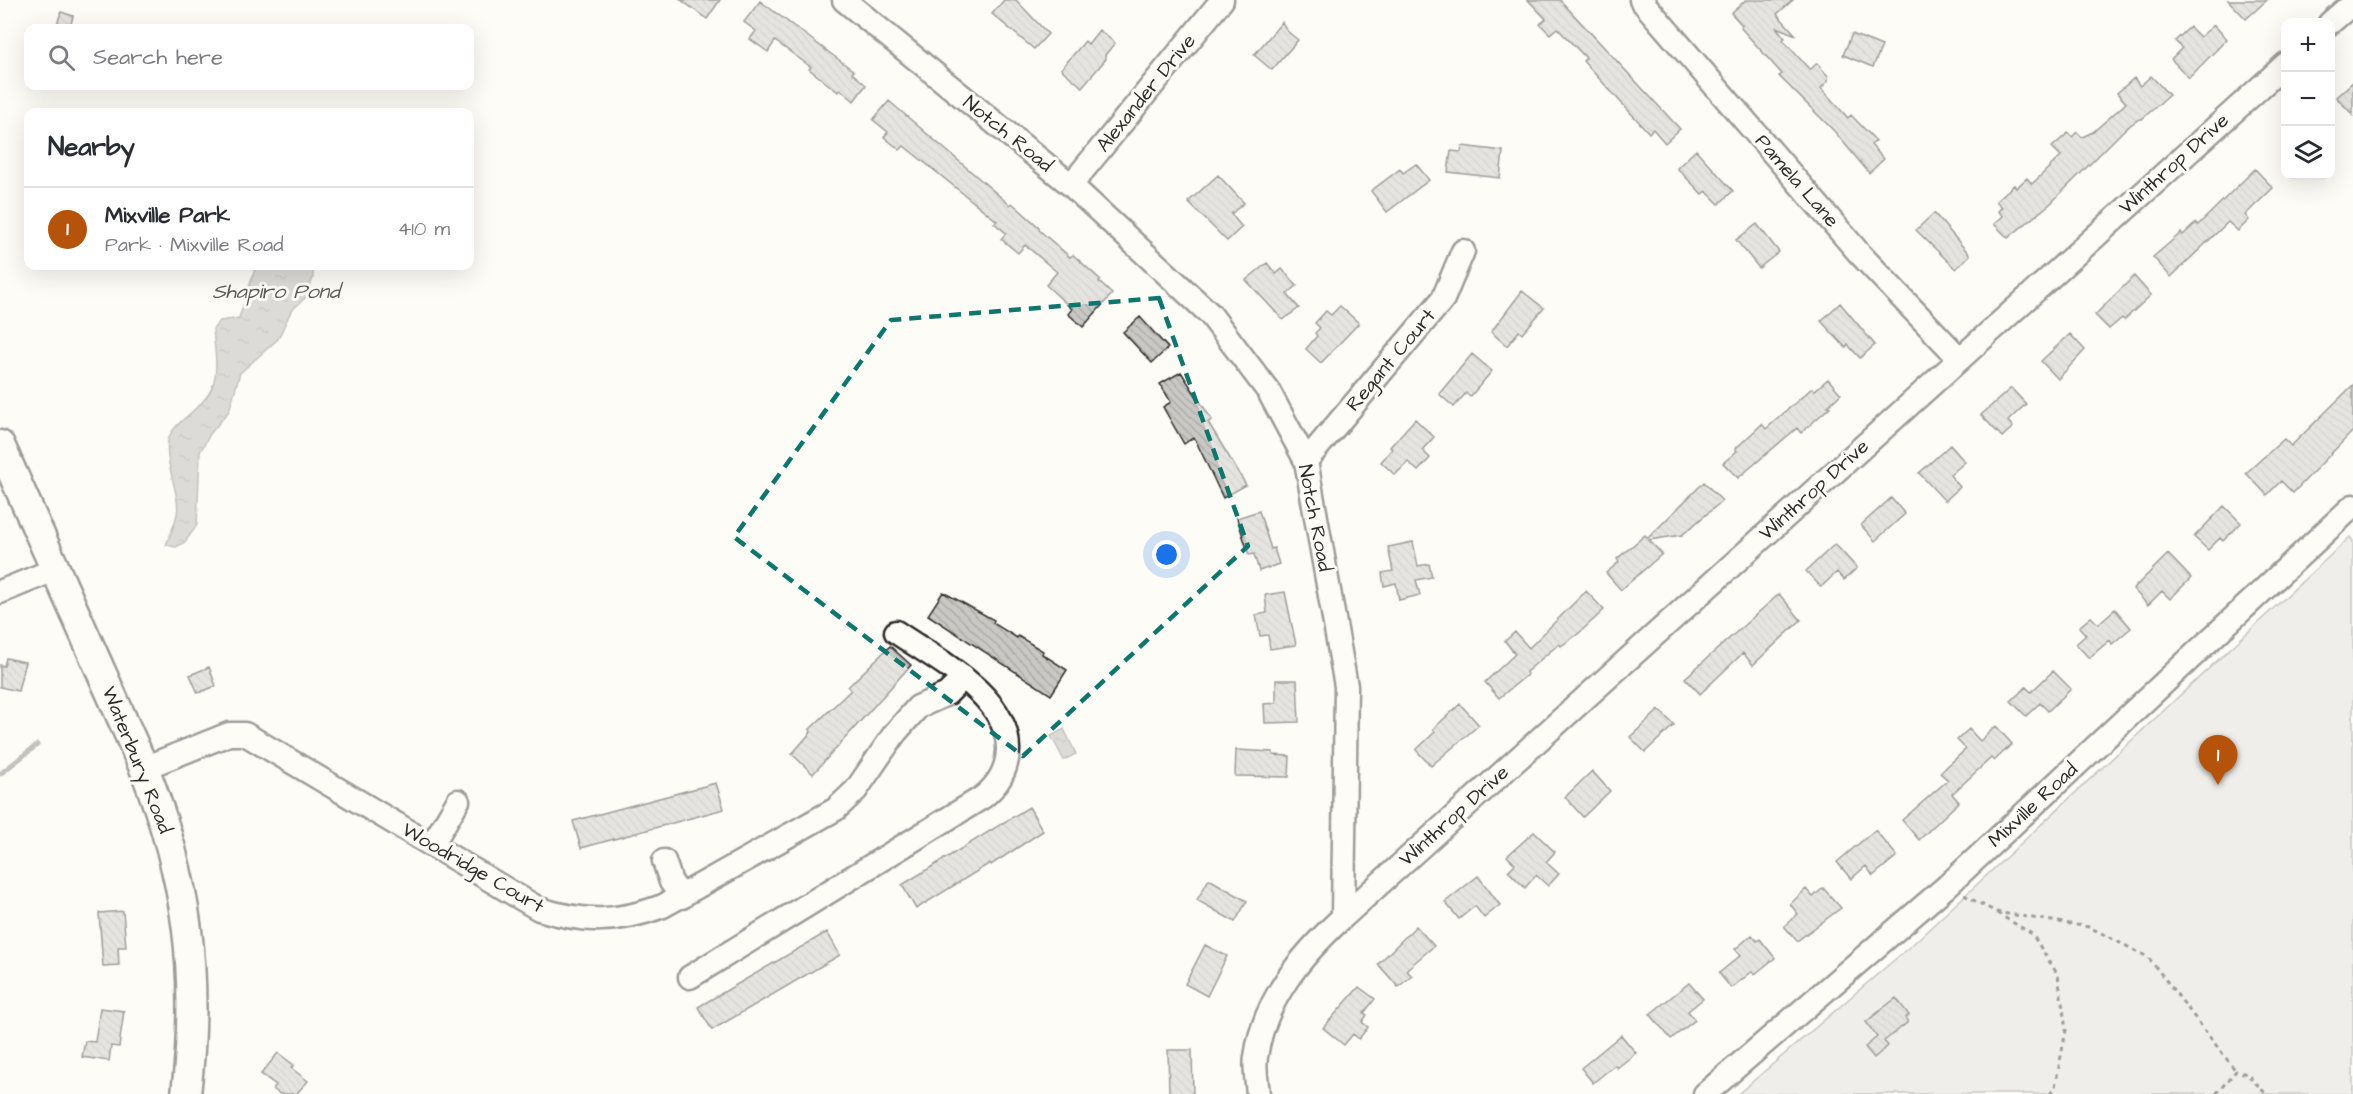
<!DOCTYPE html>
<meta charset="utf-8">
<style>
body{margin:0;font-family:"Architects Daughter",sans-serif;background:#f7f7f7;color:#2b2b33}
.controls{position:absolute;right:18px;top:18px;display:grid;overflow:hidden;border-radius:12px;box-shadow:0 6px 24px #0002}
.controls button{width:54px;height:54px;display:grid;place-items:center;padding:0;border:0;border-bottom:2px solid #e1e1e2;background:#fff;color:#2b2b33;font:30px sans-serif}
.you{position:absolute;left:1167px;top:555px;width:21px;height:21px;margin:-15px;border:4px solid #fff;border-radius:50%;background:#1a73e8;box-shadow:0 0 0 9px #1a73e833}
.badge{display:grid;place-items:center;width:39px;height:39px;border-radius:50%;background:#b45309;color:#fff;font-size:20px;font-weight:700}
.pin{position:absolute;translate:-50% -50px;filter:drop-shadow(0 2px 3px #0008)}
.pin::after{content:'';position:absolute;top:32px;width:21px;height:18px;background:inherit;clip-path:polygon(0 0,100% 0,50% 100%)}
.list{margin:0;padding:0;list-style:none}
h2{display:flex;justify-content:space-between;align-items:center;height:78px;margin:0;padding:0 24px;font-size:26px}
h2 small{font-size:20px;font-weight:400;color:#7c7c81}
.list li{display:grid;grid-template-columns:39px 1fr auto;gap:18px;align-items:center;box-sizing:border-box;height:84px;padding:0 24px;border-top:2px solid #e1e1e2}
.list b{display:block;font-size:22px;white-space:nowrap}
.list p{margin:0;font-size:20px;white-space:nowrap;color:#7c7c81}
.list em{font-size:20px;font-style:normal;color:#7c7c81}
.icon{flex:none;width:33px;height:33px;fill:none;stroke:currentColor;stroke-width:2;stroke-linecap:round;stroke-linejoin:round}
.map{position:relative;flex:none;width:2353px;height:1094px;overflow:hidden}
.search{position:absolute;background:#fff;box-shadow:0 6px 24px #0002;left:24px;top:24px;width:450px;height:66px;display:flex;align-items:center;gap:15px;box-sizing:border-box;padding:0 21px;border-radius:12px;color:#7c7c81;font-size:22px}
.panel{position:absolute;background:#fff;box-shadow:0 6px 24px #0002;left:24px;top:108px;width:450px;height:162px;border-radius:12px}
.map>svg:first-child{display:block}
</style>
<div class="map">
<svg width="2353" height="1094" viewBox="0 0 2353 1094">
<defs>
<pattern id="water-ripples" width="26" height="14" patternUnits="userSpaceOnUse" patternTransform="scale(1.5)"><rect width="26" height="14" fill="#b5b4b1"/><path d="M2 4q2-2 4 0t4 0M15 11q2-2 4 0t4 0" fill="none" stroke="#939390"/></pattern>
<pattern id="building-back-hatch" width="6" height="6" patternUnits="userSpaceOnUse" patternTransform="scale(1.5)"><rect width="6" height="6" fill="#c9c8c4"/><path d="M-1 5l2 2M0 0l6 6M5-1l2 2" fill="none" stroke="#adaca9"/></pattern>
</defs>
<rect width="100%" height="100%" fill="#fdfcf7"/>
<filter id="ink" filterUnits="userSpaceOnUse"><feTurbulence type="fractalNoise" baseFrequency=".0167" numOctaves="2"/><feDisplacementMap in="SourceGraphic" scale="12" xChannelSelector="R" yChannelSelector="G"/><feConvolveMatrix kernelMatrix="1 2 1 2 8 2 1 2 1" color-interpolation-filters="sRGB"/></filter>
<g filter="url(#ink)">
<path fill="#dfdeda" stroke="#858482" stroke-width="1.5" d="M2350,537L2353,541V1094H1738L1914,943Z"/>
<path fill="url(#water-ripples)" stroke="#7e7d7b" stroke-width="1.5" d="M256,266H313V278L306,297L291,311L278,339L240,373L229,411L210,434L200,452L197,525L185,542L176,547L166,545C170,535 175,525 177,514C181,496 164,463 168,441C171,422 205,409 213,385C219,368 214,346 213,329L220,321L239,318Z
M1064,729L1076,754L1064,760L1051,736Z"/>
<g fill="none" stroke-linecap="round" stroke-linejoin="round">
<path stroke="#7e7d7b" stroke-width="5" d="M0,774L37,745"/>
</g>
<path fill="url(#building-back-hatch)" stroke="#2b2b2b" stroke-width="1.5" d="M681,0H720L707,19Z
M1004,0H1016L1048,34L1034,49L992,14Z
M1528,0H1560L1680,129L1665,143L1653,129L1649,133L1583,61L1586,58L1557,28L1550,34L1540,24L1546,19Z
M1746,0H1793L1777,14L1796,35L1776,27L1785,38L1783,40L1810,70L1817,63L1828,76V81L1821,88L1848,118L1851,115L1876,141L1871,145L1884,159L1869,173L1834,131L1779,76L1782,74L1741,28L1742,25L1731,13Z
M2228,0H2267L2246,19Z
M760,1L854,71L852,73L866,85L854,101L840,89L838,92L809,69L811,67L775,41L768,52L750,39L756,31L744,22Z
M61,12L73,16L70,28H56Z
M1282,22L1287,31L1298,40L1272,70L1254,55Z
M2214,25L2227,39L2189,78L2171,59L2182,48L2175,41L2190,27L2200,37Z
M1099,30L1115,43L1105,55L1106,59L1082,87L1061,69L1085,41L1088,44Z
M1852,34L1882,46L1873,67L1843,55Z
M2151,76L2169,95L2142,119H2139L2125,129L2050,204L2008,238L1994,224L2003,216L1998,211L2002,207L1996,201L2014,185L2016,188L2027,178L2032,184L2061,156L2052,147L2068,133L2072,137L2077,132L2082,137L2093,132L2126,103L2117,93L2134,78L2140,86Z
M2353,82V115L2336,97Z
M889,101L1010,205L1012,203L1039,227V230L1070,257L1073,255L1101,280L1099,282L1112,294L1083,327L1068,314L1072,309L1046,285L1057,272L1025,245L1018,253L1001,239L1006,233L994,223L997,221L904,146L900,150L884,137L888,132L873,120Z
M1462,146L1503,151L1500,178L1448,172L1451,151L1461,152Z
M1696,150L1733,191L1719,204L1706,191L1702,194L1677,168Z
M1416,164L1429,180L1387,212L1371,191L1400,169L1403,173Z
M2255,169L2273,188L2245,215L2249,220L2238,231L2228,222L2171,277L2153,257L2181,233L2183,235L2196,223L2198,225Z
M1218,175L1244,203L1231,214L1242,227L1227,241L1188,202Z
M1934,213L1970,255L1956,269L1916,230Z
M1757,224L1779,252L1759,268L1736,240Z
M1267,263L1276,274L1282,269L1297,286L1287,294L1299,308L1283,320L1246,280Z
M2134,276L2151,295L2124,320L2122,318L2109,329L2095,315Z
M1522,291L1544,308L1522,334L1519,331L1507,346L1491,332Z
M1840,303L1875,345L1860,358L1848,345L1846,348L1821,321Z
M1340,306L1359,323L1321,363L1306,349L1317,336L1315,333L1320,328L1315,323L1326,311L1331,315Z
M1140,317L1168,348L1152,363L1123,332Z
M2070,334L2085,350L2058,379L2041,361Z
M1472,354L1492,371L1470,397L1466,393L1454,407L1439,394Z
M1181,372L1212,420L1208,422L1246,485L1223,498L1194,437L1184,444L1163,407L1171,402L1160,384Z
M1828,379L1841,394L1828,406L1830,407L1801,433L1797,428L1738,478L1723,463L1737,451L1735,449L1762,424L1766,429L1812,388L1815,390Z
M2353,385V431L2293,493L2281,481L2267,495L2246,473L2284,439L2291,446Z
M2011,388L2026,404L2008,421L2013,427L2002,437L1981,415Z
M1415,419L1434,437L1422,450L1430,458L1418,471L1408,462L1395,475L1381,462L1392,449L1390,447Z
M1950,445L1965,462L1950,475L1960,487L1945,501L1919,473Z
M1704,482L1722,501L1682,535L1649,540L1662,554L1621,590L1606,573L1619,562L1617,559L1645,535L1648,538Z
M1891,498L1905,514L1875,541L1861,525Z
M2224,506L2241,523L2223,541L2220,538L2208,550L2194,537Z
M1259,511L1271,549L1274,548L1279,564L1259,571L1254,554L1249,555L1237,518Z
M1413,542L1418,566L1429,564L1432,577L1416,580L1420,595L1399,600L1396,583L1384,586L1382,573L1393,571L1388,547Z
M1835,544L1857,568L1844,580L1837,572L1821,587L1806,571Z
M2168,554L2191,578L2170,599L2162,591L2148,605L2133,589Z
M1586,591L1604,610L1578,634L1561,646L1559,644L1526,672L1527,675L1499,698L1485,682L1515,654L1505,641L1515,632L1529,648Z
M943,592L994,620L993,623L1017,638L1018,636L1043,651L1042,654L1067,670L1051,695L928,615Z
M1285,592L1296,645L1270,649L1268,635L1260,636L1256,615L1267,613L1265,595Z
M1779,594L1801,620L1753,665L1743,653L1700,694L1685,678Z
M2115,609L2131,628L2112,644L2110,640L2089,658L2076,644L2086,635L2079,627L2091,617L2098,624Z
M890,646L911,665L813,774L792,754L811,732L810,729L851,690L848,687Z
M6,658L25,662L18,691L0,687V665L4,666Z
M209,667L216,686L198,693L190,675Z
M2053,671L2071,689L2048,711L2040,703L2026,716L2011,701L2026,687L2031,692Z
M1276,680H1297L1299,722L1265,723L1264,704L1276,703Z
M1460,704L1479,725L1431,766L1416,750L1435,732L1433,729Z
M1659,710L1674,725L1645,752L1630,737Z
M1996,726L2012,744L1994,761L1991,758L1952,794L1959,802L1919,840L1902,820L1948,780L1940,773L1966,749L1957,740L1969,729L1980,741Z
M1236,750L1273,752V755L1290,756L1289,777L1235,776Z
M1592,771L1610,791L1583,817L1565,797Z
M716,783L724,809L581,848L573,821Z
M1029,807L1043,831L991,865L990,863L916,909L902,885Z
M1875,830L1897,856L1873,876L1866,866L1851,879L1837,862Z
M1534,832L1555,852L1546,862L1559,874L1548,886L1536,875L1525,888L1508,871L1515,864L1507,856Z
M1478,876L1500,905L1484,918L1475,906L1459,919L1445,902Z
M1209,879L1247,901L1235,922L1197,900Z
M1823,888L1841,908L1797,941L1784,926L1798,914L1790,904L1806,889L1813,897Z
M123,911L126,947H118L119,965L103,966L99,913Z
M1416,926L1434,946L1406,970L1412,976L1398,987L1378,964Z
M827,932L840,955L712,1030L698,1007Z
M1752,935L1757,941L1760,939L1775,958L1755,974L1753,971L1731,988L1719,973L1741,955L1735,949Z
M1205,945L1227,956L1207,996L1185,984Z
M1689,983L1703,999L1688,1011L1695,1020L1671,1039L1650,1014Z
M1359,987L1375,999L1364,1013L1367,1015L1362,1022L1368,1027L1359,1039L1353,1034L1344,1045L1323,1028Z
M1896,998L1909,1015L1905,1018L1908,1022L1884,1041L1888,1046L1874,1058L1865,1047L1877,1037L1866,1022Z
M100,1008L124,1011L119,1047L111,1046L109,1061L82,1057L85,1041L95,1042Z
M1621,1035L1636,1053L1617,1068L1615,1065L1593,1083L1581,1068Z
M1168,1050H1192L1193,1094H1169Z
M278,1053L294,1065L291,1068L308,1081L296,1094H280L273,1089L276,1085L261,1074Z"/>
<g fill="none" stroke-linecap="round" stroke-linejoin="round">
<defs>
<path id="minor" d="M844,0L1071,185L1210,314L1269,392L1306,461L1346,686L1343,917C1302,955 1264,999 1256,1057C1254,1068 1257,1082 1258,1094
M1641,0L1859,253L1959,358
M2330,23L2353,3
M1071,185L1222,0
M1306,461L1443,299L1463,251
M0,592L54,570
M144,768L229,734H245L539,909C585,923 617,923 663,906L836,809L856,790L895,733L918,707L947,694L963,678
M432,845L458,801
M664,861L671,882L682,897
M1343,917L2286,64
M690,977L983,797C998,785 1007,771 1008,751C1010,696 935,659 896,632
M1705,1094L1947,886L2353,506"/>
<path id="major" d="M0,445L144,768C188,879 200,975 186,1094"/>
</defs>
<use href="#minor" stroke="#2b2b2b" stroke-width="27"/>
<use href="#major" stroke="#2b2b2b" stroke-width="33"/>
<path stroke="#2b2b2b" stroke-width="3" stroke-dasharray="4.5 4.5" stroke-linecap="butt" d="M1964,895L1996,912L2089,927L2148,957L2236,1071
M1997,913L2032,934L2058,975L2066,1030L2055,1087L2050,1094
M2216,1094L2236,1071L2247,1074L2266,1094"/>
<use href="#minor" stroke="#fdfcf7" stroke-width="22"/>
<use href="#major" stroke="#fdfcf7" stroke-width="28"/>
</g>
</g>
<path d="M0 0H2353V1094H0ZM1159,298L1248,546L1023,756L734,537L891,320Z" fill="#fdfcf7" fill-opacity=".55" fill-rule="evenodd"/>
<path fill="none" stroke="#0f766e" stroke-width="4.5" stroke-dasharray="12 8" stroke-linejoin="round" d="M1159,298L1248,546L1023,756L734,537L891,320Z"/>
<g text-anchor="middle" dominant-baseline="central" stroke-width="6" stroke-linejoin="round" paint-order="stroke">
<g font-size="20" fill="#2b2b2b" stroke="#fdfcf7">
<text transform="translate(1146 93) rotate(-51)">Alexander Drive</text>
<text transform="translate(1008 134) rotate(39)">Notch Road</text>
<text transform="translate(2174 164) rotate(-42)">Winthrop Drive</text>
<text transform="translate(1797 181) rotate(49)">Pamela Lane</text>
<text transform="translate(1391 360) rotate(-50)">Regant Court</text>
<text transform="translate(1814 490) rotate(-42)">Winthrop Drive</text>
<text transform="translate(1315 518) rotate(79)">Notch Road</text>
<text transform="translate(137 760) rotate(68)">Waterbury Road</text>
<text transform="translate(2033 805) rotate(-43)">Mixville Road</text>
<text transform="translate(1454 816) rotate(-42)">Winthrop Drive</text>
<text transform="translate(473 868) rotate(30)">Woodridge Court</text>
</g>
<g font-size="21" font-style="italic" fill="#5b5b5a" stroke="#fdfcf7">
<text x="276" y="291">Shapiro Pond</text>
</g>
</g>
</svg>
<div class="controls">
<button>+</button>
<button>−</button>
<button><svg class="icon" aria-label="layers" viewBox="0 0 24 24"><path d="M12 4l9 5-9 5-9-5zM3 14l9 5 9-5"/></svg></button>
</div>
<div class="you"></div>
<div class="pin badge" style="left:2218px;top:785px">1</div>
<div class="search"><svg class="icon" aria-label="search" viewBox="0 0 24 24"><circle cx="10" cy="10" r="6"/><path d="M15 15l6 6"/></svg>Search here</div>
<section class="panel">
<h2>Nearby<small></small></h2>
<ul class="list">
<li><span class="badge">1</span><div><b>Mixville Park</b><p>Park · Mixville Road</p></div><em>410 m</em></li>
</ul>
</section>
</div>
